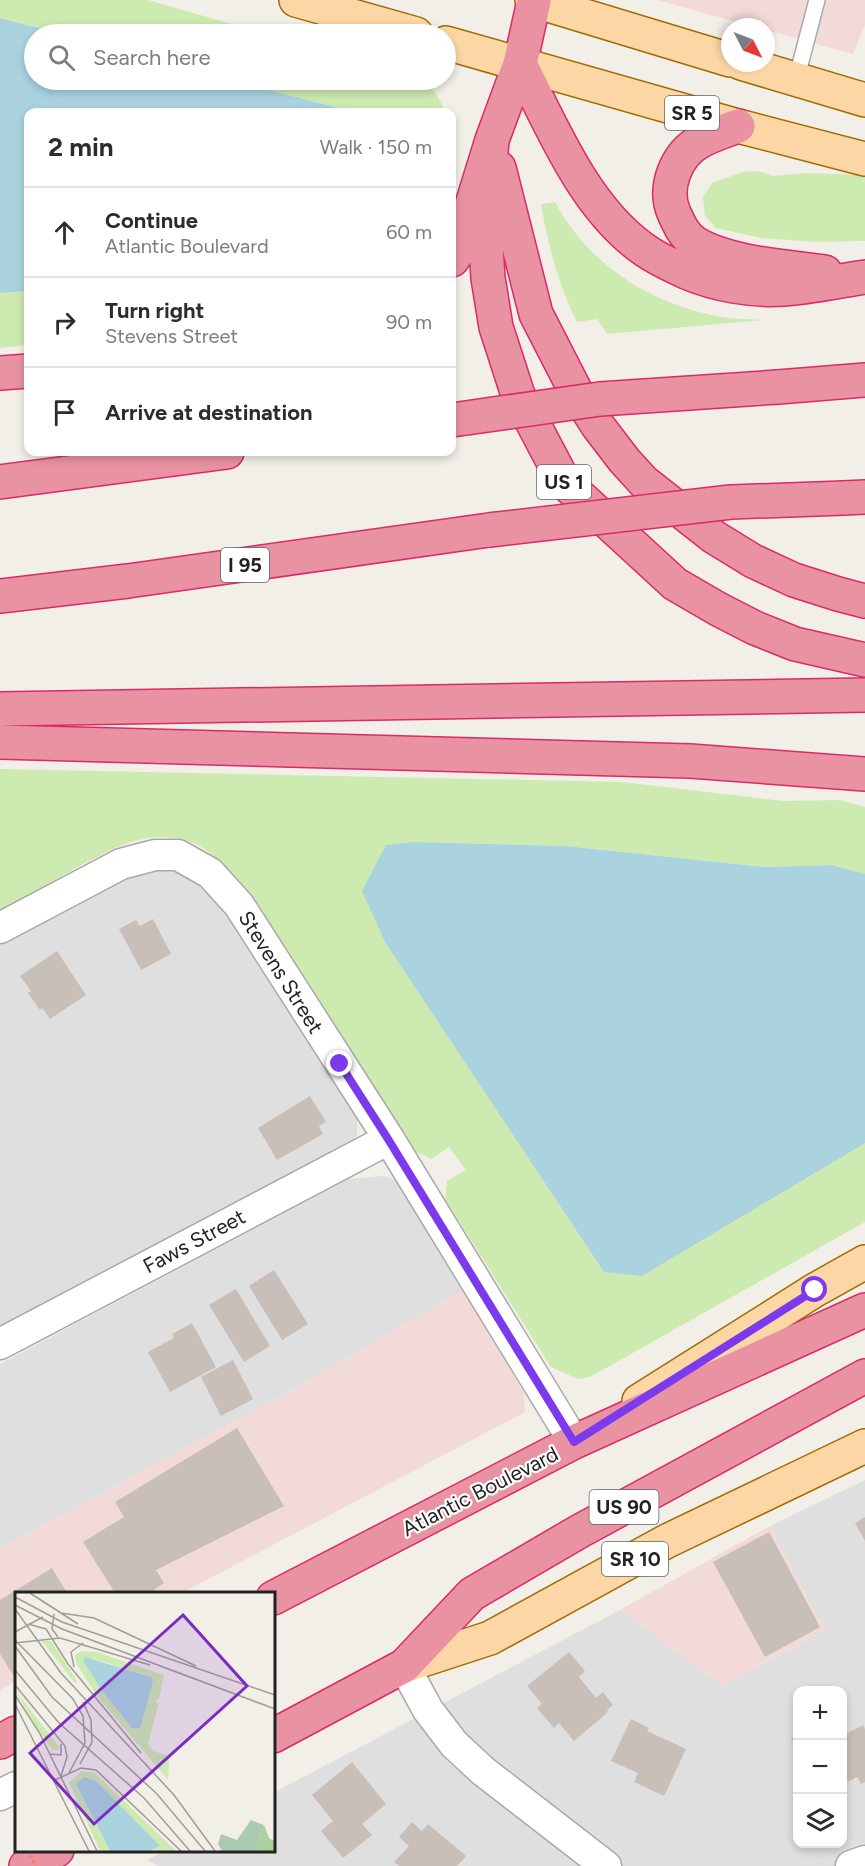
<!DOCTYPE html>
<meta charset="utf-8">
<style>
body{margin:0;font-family:Figtree,sans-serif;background:#f2f2f3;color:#2b2b33}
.controls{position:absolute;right:18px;bottom:18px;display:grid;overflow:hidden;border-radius:12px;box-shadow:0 3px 9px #0003}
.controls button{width:54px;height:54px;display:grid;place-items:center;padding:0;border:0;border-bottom:2px solid #e1e1e2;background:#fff;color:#2b2b33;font:30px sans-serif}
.compass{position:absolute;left:721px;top:18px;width:54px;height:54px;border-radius:50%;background:#fff;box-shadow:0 3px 9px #0003;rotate:132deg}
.stop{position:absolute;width:18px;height:18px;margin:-14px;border:4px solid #7c3aed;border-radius:50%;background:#fff}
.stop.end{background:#7c3aed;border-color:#fff;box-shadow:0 2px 6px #0008}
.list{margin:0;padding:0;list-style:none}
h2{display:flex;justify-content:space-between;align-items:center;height:78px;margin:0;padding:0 24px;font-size:26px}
h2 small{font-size:20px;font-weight:400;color:#7c7c81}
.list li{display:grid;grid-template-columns:39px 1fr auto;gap:18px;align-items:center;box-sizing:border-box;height:90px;padding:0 24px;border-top:2px solid #e1e1e2}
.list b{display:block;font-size:22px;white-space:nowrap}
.list p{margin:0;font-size:20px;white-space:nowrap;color:#7c7c81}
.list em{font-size:20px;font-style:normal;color:#7c7c81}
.icon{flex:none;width:33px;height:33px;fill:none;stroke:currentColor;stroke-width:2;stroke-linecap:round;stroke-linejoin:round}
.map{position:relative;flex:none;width:865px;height:1866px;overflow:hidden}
.search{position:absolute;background:#fff;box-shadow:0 3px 9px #0003;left:24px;top:24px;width:432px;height:66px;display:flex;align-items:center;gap:15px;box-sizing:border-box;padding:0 21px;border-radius:33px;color:#7c7c81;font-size:22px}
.panel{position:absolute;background:#fff;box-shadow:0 3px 9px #0003;left:24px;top:108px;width:432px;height:348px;border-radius:12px}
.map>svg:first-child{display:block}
</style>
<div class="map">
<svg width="865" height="1866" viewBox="0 0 865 1866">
<rect width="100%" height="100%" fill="#f2efe9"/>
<path fill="#e0dfdf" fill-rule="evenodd" d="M171,870L207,885L226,907L357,1118V1136L346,1146L0,1329V945L135,873Z
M384,1176L399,1182L465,1289L306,1382L0,1549V1364L348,1179Z
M865,1480V1866H158L147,1860L166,1850H273V1793L620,1610L723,1686L825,1630L770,1526ZM798,1690H842V1844H798Z"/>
<path fill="#f2dad9" d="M657,0H865V25L853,54L766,30V27H755Z
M465,1289L524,1394L525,1412L182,1593H16V1681L0,1690V1549L306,1382Z
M770,1526L825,1630L723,1686L620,1610Z"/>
<path fill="#cdebb0" d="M0,0H148L266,34H62L0,18Z
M230,80H416C432,84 440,96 444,112H354Z
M759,171L773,176L807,173L865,175V241L815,242L761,238L716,228L705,216L703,197L712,183L743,172Z
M555,202C588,263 646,301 712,315C729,319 747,319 763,320L607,334L597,319L577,322C558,284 548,245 541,204Z
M28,291V345L0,348V293Z
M0,769L623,782L783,801L840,800L865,807V874L832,865L764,867L566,846L415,842L843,1155L865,1143V1222L590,1377L578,1379L551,1367L445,1199L447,1181L466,1170L449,1147L431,1159L415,1151L232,873C219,861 206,847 188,841C172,836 154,836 138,840C120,844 104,854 87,862C57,878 29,895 0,914Z"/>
<path fill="#aad3df" d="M0,18L62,34H34V80H230L354,112H28V291L0,293Z
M415,842L566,846L764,867L832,865L865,874V1143L642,1276L604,1272L385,942L362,891L386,845Z"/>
<path fill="#c7bfb8" d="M153,919L171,954L141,970L119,929L136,920L140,926Z
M57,951L86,995L50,1019L42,1008L40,1010L28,993L31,991L20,976Z
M310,1096L326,1122L319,1126L323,1134L277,1160L258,1128Z
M274,1270L308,1324L282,1340L249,1286Z
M236,1289L270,1346L244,1362L209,1305Z
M192,1323L216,1367L170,1392L148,1352L174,1338L172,1334Z
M233,1360L253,1399L221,1416L201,1377Z
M237,1428L284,1506L156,1570L164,1583L149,1593H115L83,1542L124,1517L115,1502Z
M865,1517V1541L855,1523Z
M769,1532L820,1627L765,1657L713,1562Z
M52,1568L67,1593H16V1676L15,1678L0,1654V1600Z
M569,1652L585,1671L579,1677L596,1698L603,1692L613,1705L607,1710L608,1712L574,1741L559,1723L554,1728L537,1708L542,1704L527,1686Z
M631,1719L649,1728L647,1731L686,1749L664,1796L634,1782L638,1773L611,1761Z
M863,1725L865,1729V1782L861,1784L857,1777L842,1785V1736Z
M798,1734V1750L791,1738Z
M352,1762L386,1804L362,1824L372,1835L343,1858L321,1831L333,1821L312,1795Z
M412,1822L422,1831L428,1824L466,1856L457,1866H399L394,1862L409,1846L399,1837Z"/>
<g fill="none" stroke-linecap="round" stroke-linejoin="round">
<defs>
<path id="lane" d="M796,80L817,0"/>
<path id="street" d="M0,928L121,864L155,855H178L210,873L239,905L389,1139L574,1442
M0,1344L389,1139
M404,1666L428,1710L454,1744L483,1771L606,1866
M0,1795L16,1787
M851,1866L865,1861"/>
<path id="primary" d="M296,0L416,34
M532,0L730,60
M446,43L738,126L865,159
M741,63L865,100
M639,1401L815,1290L865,1262
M404,1666L490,1638L667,1541L865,1446"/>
<path id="highway" d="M520,64C552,127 584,206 642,248C655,258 671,265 686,272C716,285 752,291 784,289C811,287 838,281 865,277
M738,126C725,131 711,135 699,142C676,155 663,188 674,213C679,224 684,236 695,243C727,263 787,267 825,272
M492,140L485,230L488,278L496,327L518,395L564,482L675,584L718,609L755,628L795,644L865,660
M499,168L536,314L575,390L598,426L624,460L644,482L714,537L753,561L794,580L838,594L865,601
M452,260L457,253L492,140L520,64L534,1
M0,373L28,371
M778,387L865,380
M0,482L227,452
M844,498L865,497
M0,596L128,581L489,530
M0,709L865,695
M0,742L690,761L865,774
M273,1598L574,1442L865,1310
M273,1736L404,1666L472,1594L580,1531L865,1376
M0,1742L16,1733
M26,1866L57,1850"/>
</defs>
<use href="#lane" stroke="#a9a9a9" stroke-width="18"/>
<use href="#street" stroke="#a9a9a9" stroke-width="33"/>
<use href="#primary" stroke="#a06b00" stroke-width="36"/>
<use href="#highway" stroke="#dc2a67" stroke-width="36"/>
<use href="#lane" stroke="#fff" stroke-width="15"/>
<use href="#street" stroke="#fff" stroke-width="30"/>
<use href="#primary" stroke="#fcd6a4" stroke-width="33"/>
<use href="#highway" stroke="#e892a2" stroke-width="33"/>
<defs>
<path id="highway-bridge" d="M452,420L600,399L778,387
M489,530L731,502L844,498"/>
</defs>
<use href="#highway-bridge" stroke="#dc2a67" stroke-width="36" stroke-linecap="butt"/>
<path stroke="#fa8072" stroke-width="4" stroke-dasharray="3 3" stroke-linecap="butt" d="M27,1850L36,1866"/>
<use href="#highway-bridge" stroke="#e892a2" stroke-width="33"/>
</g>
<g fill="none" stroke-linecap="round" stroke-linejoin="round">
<path stroke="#7c3aed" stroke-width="8" d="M340,1064L388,1139L574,1442L815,1290"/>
</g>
<g text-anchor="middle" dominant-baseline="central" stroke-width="4.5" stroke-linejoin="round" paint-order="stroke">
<g fill="#fff" stroke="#646464" stroke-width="1.5">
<rect x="665" y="96" width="54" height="34" rx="4.5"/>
<rect x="537" y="465" width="54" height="34" rx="4.5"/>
<rect x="221" y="548" width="48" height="34" rx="4.5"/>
<rect x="589.5" y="1490" width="69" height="34" rx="4.5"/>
<rect x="602" y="1542" width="66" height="34" rx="4.5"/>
</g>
<g font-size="20" font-weight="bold" fill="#222">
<text x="692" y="113">SR 5</text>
<text x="564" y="482">US 1</text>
<text x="245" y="565">I 95</text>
<text x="624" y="1507">US 90</text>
<text x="635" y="1559">SR 10</text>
</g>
<g font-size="21" fill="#222" stroke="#fff">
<text transform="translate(281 972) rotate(58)">Stevens Street</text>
<text transform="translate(194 1241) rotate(-28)">Faws Street</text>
<text transform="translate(480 1491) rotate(-27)">Atlantic Boulevard</text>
</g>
</g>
<g transform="translate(15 1592)">
<rect width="260" height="260" fill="#f2efe9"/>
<path d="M27,49H36L62,89L60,91ZM66,59L82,60L149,83L144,107L140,108L143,113L133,152L138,159L154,164L153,188L82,104L61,71L60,63ZM80,67L136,85L106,123L68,69ZM0,98L42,152L45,158H38L28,146ZM66,179L80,181L161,259H134L145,254L61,192L95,259H85L54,191Z" fill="#cdebb0" fill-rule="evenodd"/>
<path d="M249,233L254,246L259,249V259H241Z" fill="#add19e"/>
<path d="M236,228L249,233L241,259H207L203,252L206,242L222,248Z" fill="#aacbaf"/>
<path d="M70,65L136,85L138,89L125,136H117L88,100L68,69ZM69,185L81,189L145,254L134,259H95L61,192Z" fill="#aad3df"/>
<path fill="none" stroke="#9f9d99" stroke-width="1.5" d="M15,1L63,32M0,5L47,30L260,103M0,13L47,37L260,117M0,17L46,81L159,203L200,259M46,21L79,26L181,74M39,22L37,37L43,45M13,32L31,37L53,72L126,161M0,40L28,25M0,48L58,107L68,124L70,151L54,181M0,51L45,46L135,73M0,54L37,105L142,202L190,259M59,75L56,60L68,51M0,78L44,131L129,206L175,259M0,93L50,154L52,165L46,184M0,103L24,140L82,259M0,112L74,259M35,162L46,163V152M65,172L77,150L76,128L68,110M40,188L66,176L81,178L166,259"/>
<path fill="#7b2cbf" fill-opacity="0.15" stroke="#7b2cbf" stroke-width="3" d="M168,23L232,94L79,232L15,161Z"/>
<rect width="260" height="260" fill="none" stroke="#222" stroke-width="3"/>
</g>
</svg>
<div class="controls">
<button>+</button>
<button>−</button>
<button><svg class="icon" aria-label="layers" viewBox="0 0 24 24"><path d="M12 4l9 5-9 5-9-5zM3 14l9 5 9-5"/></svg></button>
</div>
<svg class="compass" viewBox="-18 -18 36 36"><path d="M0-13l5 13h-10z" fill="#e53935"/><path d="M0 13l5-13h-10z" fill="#7c7c81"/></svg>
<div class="stop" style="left:815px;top:1290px"></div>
<div class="stop end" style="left:340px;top:1064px"></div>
<div class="search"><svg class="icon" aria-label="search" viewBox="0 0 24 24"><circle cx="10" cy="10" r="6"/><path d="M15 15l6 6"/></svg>Search here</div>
<section class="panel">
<h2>2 min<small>Walk · 150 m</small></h2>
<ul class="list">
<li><svg class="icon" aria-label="ahead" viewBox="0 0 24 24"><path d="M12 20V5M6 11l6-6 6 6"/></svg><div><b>Continue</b><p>Atlantic Boulevard</p></div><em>60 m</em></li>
<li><svg class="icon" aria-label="right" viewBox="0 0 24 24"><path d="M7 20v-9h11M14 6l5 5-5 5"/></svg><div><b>Turn right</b><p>Stevens Street</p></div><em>90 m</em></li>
<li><svg class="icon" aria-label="arrive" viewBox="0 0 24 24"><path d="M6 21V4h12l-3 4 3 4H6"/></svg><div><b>Arrive at destination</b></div></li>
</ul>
</section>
</div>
